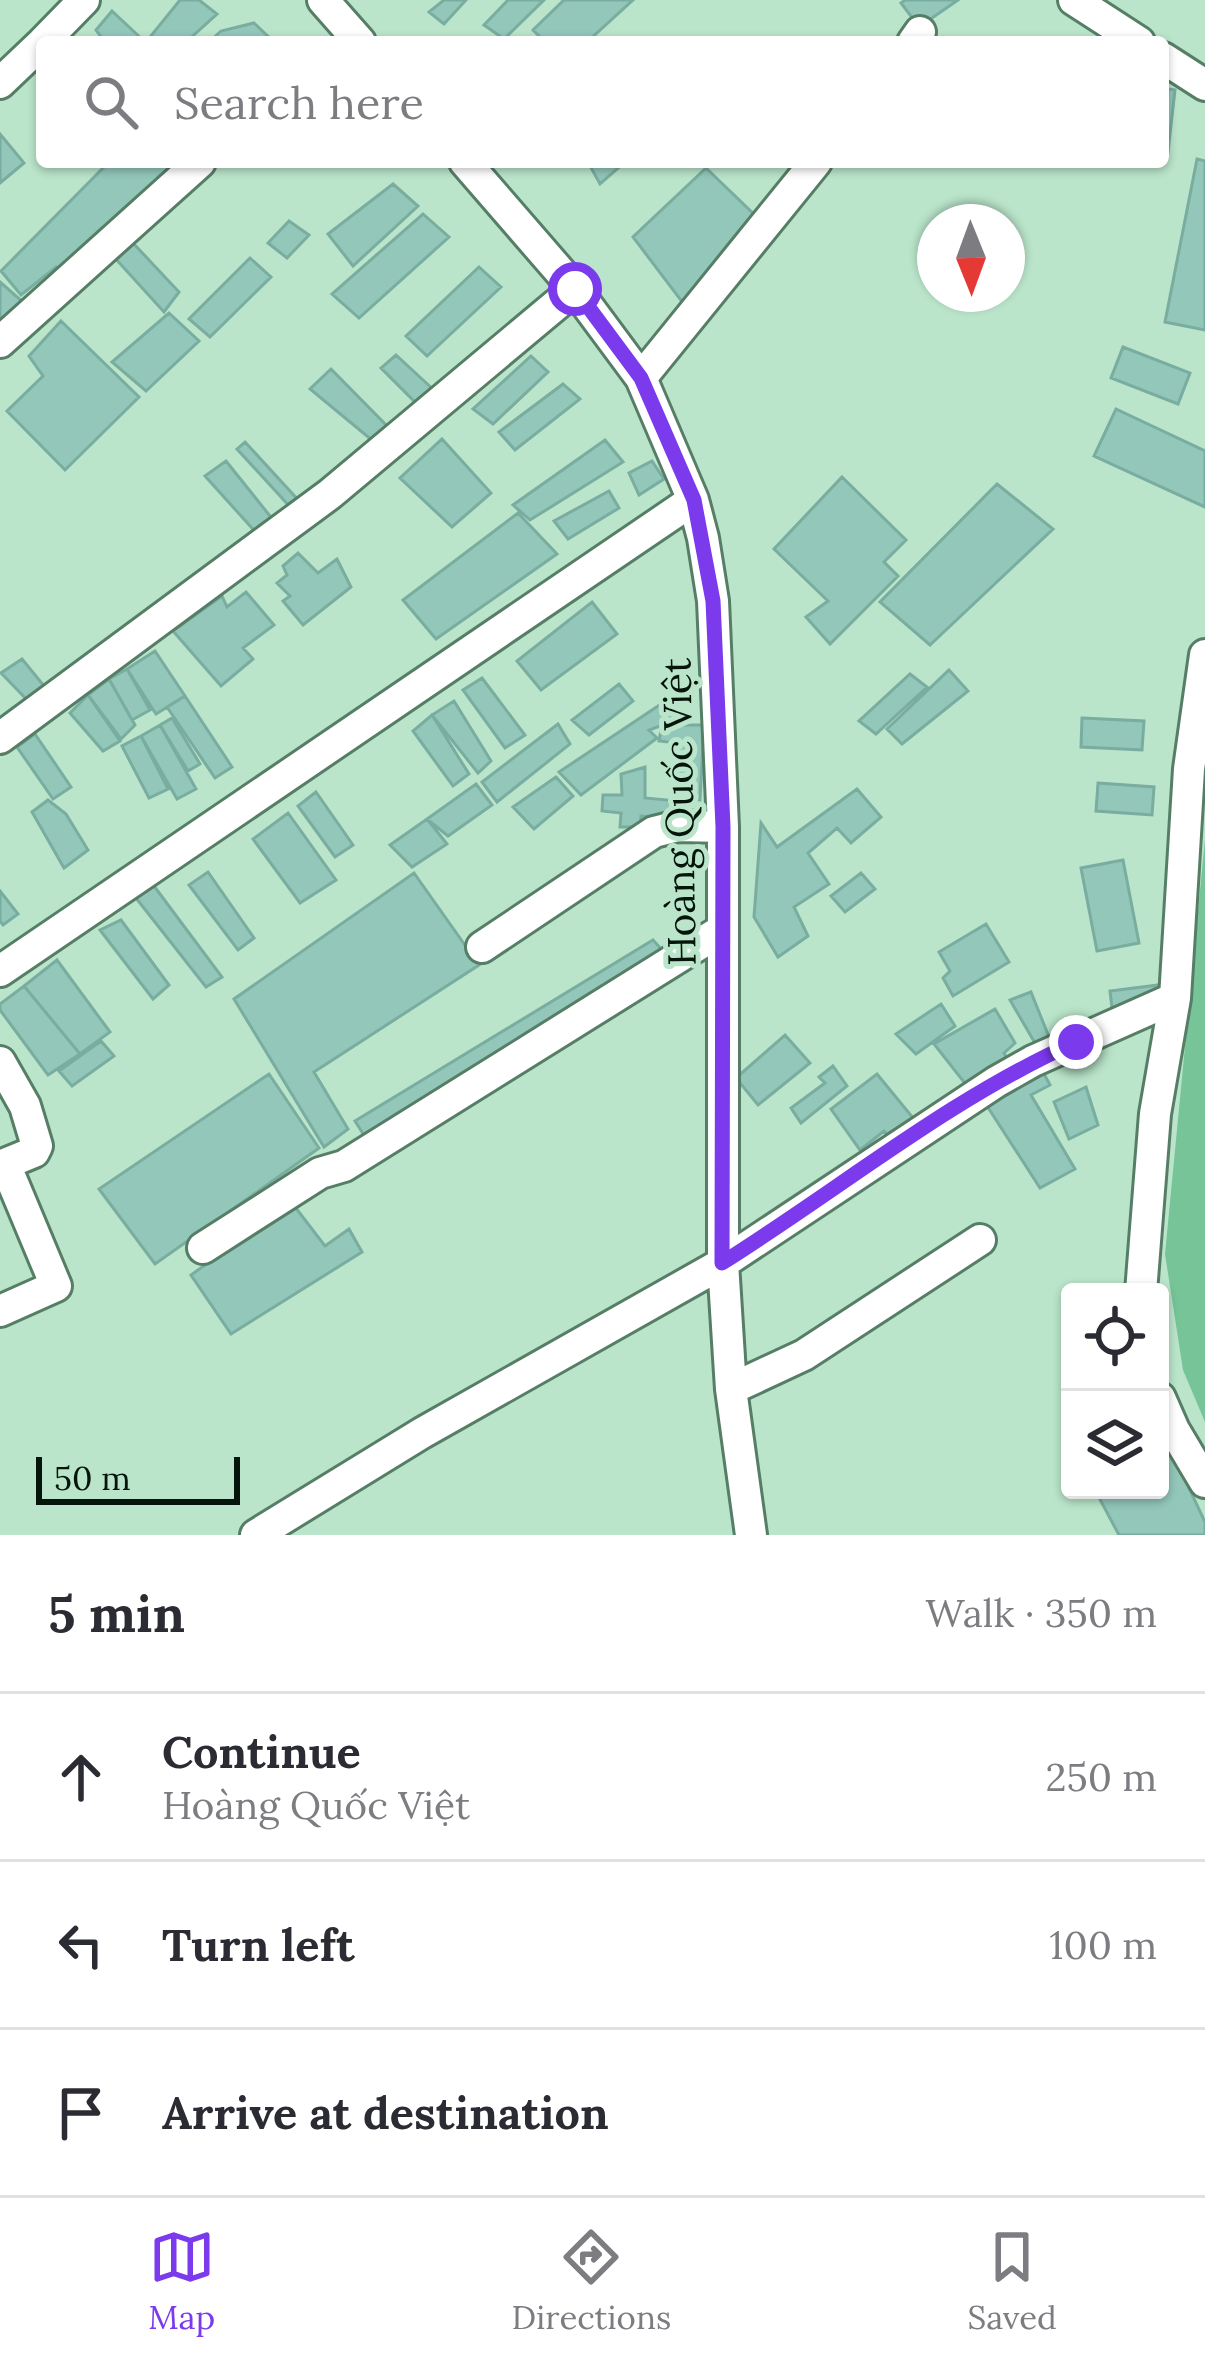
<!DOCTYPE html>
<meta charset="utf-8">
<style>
body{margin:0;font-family:Lora,serif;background:#f2f2f3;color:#2b2b33}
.controls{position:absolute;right:36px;bottom:36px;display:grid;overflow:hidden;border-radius:12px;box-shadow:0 3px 9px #0004}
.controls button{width:108px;height:108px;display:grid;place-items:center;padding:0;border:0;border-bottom:3px solid #e1e1e2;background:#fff;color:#2b2b33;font:60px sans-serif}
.compass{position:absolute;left:917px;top:204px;width:108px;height:108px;border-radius:50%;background:#fff;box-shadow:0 3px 9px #0004;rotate:179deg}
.scale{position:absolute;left:36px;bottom:30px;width:204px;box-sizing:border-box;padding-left:12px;border:6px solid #05150c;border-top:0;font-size:33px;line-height:42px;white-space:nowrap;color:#05150c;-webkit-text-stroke:9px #bae5ca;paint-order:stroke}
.stop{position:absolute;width:36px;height:36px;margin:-27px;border:9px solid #7c3aed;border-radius:50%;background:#fff}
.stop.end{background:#7c3aed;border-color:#fff;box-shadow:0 3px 12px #0008}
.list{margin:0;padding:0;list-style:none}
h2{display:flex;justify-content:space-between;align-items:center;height:156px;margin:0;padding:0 48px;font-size:51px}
h2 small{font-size:39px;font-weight:400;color:#7c7c81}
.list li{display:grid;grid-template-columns:78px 1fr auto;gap:36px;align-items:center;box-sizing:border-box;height:168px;padding:0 48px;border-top:3px solid #e1e1e2}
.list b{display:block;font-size:45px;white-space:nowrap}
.list p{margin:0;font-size:39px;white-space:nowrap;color:#7c7c81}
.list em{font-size:39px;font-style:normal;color:#7c7c81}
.icon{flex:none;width:66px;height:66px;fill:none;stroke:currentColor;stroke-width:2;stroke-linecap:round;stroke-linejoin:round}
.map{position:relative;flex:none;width:1205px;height:1535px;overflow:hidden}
.search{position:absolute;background:#fff;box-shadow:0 3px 9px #0004;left:36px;right:36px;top:36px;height:132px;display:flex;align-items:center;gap:30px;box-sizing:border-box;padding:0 42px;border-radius:12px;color:#7c7c81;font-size:45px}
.sheet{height:660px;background:#fff}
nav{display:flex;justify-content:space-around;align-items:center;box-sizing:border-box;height:168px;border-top:3px solid #e1e1e2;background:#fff;font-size:33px;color:#7c7c81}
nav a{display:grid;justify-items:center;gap:6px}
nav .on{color:#7c3aed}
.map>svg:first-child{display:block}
</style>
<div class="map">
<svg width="1205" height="1535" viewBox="0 0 1205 1535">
<rect width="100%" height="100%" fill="#bae5ca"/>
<path fill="#76c497" d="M1205,839V1422L1183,1370L1165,1254Z"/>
<path fill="#92c7ba" stroke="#79ada0" stroke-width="3" d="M180,0H199L217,14L186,42H146Z
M444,0H466L444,24L429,12Z
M508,0H544L504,39L484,25Z
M564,0H633L587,42H545L533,30Z
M905,0H958L919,27L901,3Z
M112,11L145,42H105L96,30Z
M254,23L274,42H209L221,31Z
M1163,88L1175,90L1168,152L1163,151Z
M0,134L24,163L0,183Z
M1197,159L1205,161V330L1165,322Z
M109,162H186L64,275L56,267L21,295L1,271Z
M592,162H625L600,184L589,164Z
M706,168L762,222L686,307L633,237Z
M393,184L418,206L353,266L328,234Z
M423,214L449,237L359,318L332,294Z
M289,221L309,235L287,258L268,243Z
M133,243L179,292L164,312L114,257Z
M250,258L271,277L210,337L189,319Z
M479,267L501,287L427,356L406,336Z
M0,282L24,303L0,326Z
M169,313L199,341L146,391L112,362Z
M61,321L139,397L65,470L7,411L43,376L29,356Z
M1123,347L1190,373L1178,404L1111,378Z
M396,355L436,392L421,408L381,368Z
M531,356L548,372L493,424L473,409Z
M331,369L389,428L373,441L310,389Z
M563,384L580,399L515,450L499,432Z
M1116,409L1205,451V507L1094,456Z
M442,439L491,493L452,527L400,478Z
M605,440L623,462L530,520L513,505Z
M245,442L300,502L292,509L237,449Z
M226,461L274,521L260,537L205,476Z
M652,461L664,479L639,495L629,473Z
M842,477L906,540L884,562L898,576L830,644L806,617L828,601L774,549Z
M997,484L1053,529L930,645L880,602Z
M609,491L619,508L568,539L554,521Z
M518,513L557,554L436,639L403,600Z
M298,553L318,573L337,559L351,587L303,625L283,601L290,596L277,583L287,575L283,566Z
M246,592L274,625L243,648L253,659L221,686L173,631L222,596L227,607Z
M592,602L617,634L541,690L517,661Z
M155,651L185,696L156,714L127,669Z
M22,659L49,692L32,705L1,673Z
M127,669L150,710L132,720L109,679Z
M949,670L968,691L902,744L887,729Z
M910,674L927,687L876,734L859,721Z
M482,678L525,735L505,748L463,690Z
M109,679L135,725L121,739L88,695Z
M619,684L633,701L589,735L572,720Z
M88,695L120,741L103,751L70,713Z
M185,696L232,767L215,778L167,707Z
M670,698L685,717L649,730L657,738L581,795L559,772Z
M454,701L491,761L478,773L432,715Z
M432,715L469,774L453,786L413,731Z
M172,718L200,764L188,771L160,725Z
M1082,718L1144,721L1142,750L1081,747Z
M558,724L570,744L497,802L482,782Z
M160,725L196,789L177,799L141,736Z
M662,725H704L700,800L676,799L677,743L659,741Z
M35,734L71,787L53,799L17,747Z
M141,736L168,789L149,798L122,746Z
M645,767V798L678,801L677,818L641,816L640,827H620L621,813L602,811L603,795H622L621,774Z
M556,777L573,796L534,829L513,807Z
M1098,783L1154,787L1152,815L1096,811Z
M476,784L492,805L448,836L427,819Z
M857,789L881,817L851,843L837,828L808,853L829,884L794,907L808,936L778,957L754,917L761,823L777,847Z
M316,792L353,845L335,857L298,806Z
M48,800L66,814L88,850L64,868L32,812Z
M288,813L336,880L300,903L253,839Z
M427,819L447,844L412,867L390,845Z
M1123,860L1139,943L1097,951L1081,868Z
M208,872L254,938L238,950L189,885Z
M414,873L479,965L314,1072L348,1129L324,1147L234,999Z
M861,873L875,889L845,912L831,896Z
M154,886L222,977L206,987L136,898Z
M0,891L18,914L3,925L0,921Z
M121,920L169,985L153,999L100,930Z
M986,924L1009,962L953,996L943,978L950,971L939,952Z
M653,940L664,952L367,1140L355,1121Z
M57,960L110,1032L80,1054L24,986Z
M1158,985L1160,1003L1112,1008L1110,991Z
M24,986L80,1054L48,1075L0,1010V1004Z
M1031,992L1049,1037L1035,1043L1010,1000Z
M941,1004L955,1026L916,1054L896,1034Z
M995,1009L1015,1043L1004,1053L1010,1065L971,1091L934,1044Z
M785,1035L810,1063L758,1105L736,1078Z
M101,1041L114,1056L72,1086L59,1071Z
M1038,1063L1050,1085L1031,1095L1075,1169L1040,1188L980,1095Z
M833,1066L847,1086L801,1123L791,1108L825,1083L819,1077Z
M269,1074L319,1148L155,1264L99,1189Z
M877,1074L918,1124L895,1143L884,1131L860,1150L831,1109Z
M1086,1087L1098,1125L1069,1139L1054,1102Z
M292,1203L325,1246L349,1229L362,1252L231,1334L191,1275Z
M1164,1435L1205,1522V1535H1119L1095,1490H1160V1437Z"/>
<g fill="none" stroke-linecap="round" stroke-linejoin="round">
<defs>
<path id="minor" d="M323,0L360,42
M1074,0L1139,42
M43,42L84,0
M913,42L920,32
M1163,58L1205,85
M0,83L42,43
M465,162L575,289L641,378L693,500L703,538L713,601L723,827V1263L731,1389L751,1535
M0,342L200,162
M641,378L816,162
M0,738L330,494L575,289
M482,947L654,832L678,826L723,827
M0,971L693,500
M0,1062L25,1106L37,1146L34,1152L5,1164L56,1286L0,1311
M203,1248L320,1173L344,1166L722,930
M1141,1292L1155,1114L1175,998L1189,769L1205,655
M731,1389L804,1355L980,1240
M1160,1398L1174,1430L1205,1482
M256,1535L422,1433L723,1263L996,1082L1033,1061L1175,998"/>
</defs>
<use href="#minor" stroke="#567e66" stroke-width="36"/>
<use href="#minor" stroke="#fff" stroke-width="30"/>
</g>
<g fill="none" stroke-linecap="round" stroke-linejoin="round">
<path stroke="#7c3aed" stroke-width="15" d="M575,289L641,378L694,500L713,601L723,827L722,1263C840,1189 949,1099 1076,1042"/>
</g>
<g text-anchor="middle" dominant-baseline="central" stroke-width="10" stroke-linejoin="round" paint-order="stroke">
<g font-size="39" fill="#05150c" stroke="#bae5ca">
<text transform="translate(679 812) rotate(-91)">Hoàng Quốc Việt</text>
</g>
</g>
</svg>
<div class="controls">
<button><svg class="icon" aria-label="locate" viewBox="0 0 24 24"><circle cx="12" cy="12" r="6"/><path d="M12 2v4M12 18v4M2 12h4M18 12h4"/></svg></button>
<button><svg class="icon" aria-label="layers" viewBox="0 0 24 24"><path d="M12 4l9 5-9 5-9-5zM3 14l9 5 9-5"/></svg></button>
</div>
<svg class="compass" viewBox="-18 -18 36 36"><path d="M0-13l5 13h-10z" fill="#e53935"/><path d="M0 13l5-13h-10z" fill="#7c7c81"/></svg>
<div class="scale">50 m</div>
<div class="stop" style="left:575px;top:289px"></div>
<div class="stop end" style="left:1076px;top:1042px"></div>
<div class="search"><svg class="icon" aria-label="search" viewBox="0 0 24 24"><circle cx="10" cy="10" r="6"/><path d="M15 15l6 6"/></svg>Search here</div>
</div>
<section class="sheet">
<h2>5 min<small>Walk · 350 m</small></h2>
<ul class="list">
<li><svg class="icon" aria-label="ahead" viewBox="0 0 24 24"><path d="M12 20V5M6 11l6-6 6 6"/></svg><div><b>Continue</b><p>Hoàng Quốc Việt</p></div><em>250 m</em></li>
<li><svg class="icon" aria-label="left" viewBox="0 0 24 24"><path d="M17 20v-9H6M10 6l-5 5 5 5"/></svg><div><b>Turn left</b></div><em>100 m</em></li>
<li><svg class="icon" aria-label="arrive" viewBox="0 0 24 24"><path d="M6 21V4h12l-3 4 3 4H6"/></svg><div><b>Arrive at destination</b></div></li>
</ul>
</section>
<nav>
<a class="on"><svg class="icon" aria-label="map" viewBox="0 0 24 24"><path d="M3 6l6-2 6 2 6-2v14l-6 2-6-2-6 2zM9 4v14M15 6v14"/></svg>Map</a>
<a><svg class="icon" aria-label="directions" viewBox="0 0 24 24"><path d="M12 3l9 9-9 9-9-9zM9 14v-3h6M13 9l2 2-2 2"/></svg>Directions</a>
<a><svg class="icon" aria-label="saved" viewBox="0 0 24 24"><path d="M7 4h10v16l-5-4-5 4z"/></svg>Saved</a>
</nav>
